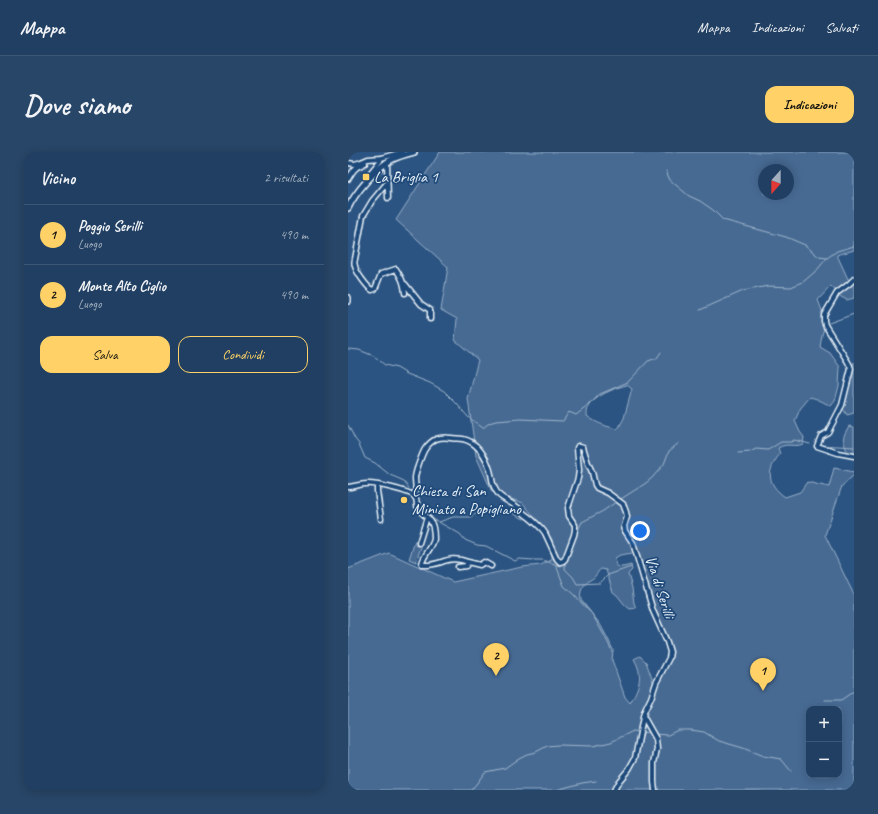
<!DOCTYPE html>
<html lang="it">
<meta charset="utf-8">
<style>
body{margin:0;font-family:Caveat,sans-serif;background:#284668;color:#f1f3f6}
.controls{position:absolute;right:12px;bottom:12px;display:grid;overflow:hidden;border-radius:8px;box-shadow:0 2px 10px #0003}
.controls button{width:36px;height:36px;display:grid;place-items:center;padding:0;border:0;border-bottom:1px solid #3d5877;background:#203f62;color:#f1f3f6;font:20px sans-serif}
.compass{position:absolute;left:410px;top:12px;width:36px;height:36px;border-radius:50%;background:#203f62;box-shadow:0 2px 10px #0003;rotate:201deg}
.you{position:absolute;left:292px;top:379px;width:14px;height:14px;margin:-10px;border:3px solid #fff;border-radius:50%;background:#1a73e8;box-shadow:0 0 0 6px #1a73e833}
.badge{display:grid;place-items:center;width:26px;height:26px;border-radius:50%;background:#ffd166;color:#111;font-size:13px;font-weight:700}
.pin{position:absolute;translate:-50% -33px;filter:drop-shadow(0 1px 2px #0008)}
.pin::after{content:'';position:absolute;top:21px;width:14px;height:12px;background:inherit;clip-path:polygon(0 0,100% 0,50% 100%)}
.list{margin:0;padding:0;list-style:none}
h2{display:flex;justify-content:space-between;align-items:center;height:52px;margin:0;padding:0 16px;font-size:17px}
h2 small{font-size:13px;font-weight:400;color:#a2afbe}
.list li{display:grid;grid-template-columns:26px 1fr auto;gap:12px;align-items:center;box-sizing:border-box;height:60px;padding:0 16px;border-top:1px solid #3d5877}
.list b{display:block;font-size:15px;white-space:nowrap}
.list p{margin:0;font-size:13px;white-space:nowrap;color:#a2afbe}
.list em{font-size:13px;font-style:normal;color:#a2afbe}
.actions{display:flex;gap:8px;padding:12px 16px}
.actions a{flex:1;padding:9px 0;border:1px solid #ffd166;border-radius:12px;text-align:center;font-size:14px;color:#ffd166}
.actions .main{background:#ffd166;color:#111}
.map{position:relative;flex:none;width:506px;height:638px;overflow:hidden;border-radius:12px}
header{display:flex;align-items:center;gap:24px;box-sizing:border-box;height:56px;padding:0 20px;background:#203f62;border-bottom:1px solid #3d5877}
header strong{font-size:19px}
nav{display:flex;gap:22px;margin-inline-start:auto;font-size:14px}
.intro{display:flex;align-items:center;justify-content:space-between;box-sizing:border-box;height:96px;padding:0 24px}
h1{margin:0;font-size:28px}
.button{padding:10px 18px;border-radius:12px;background:#ffd166;color:#111;font-size:14px;font-weight:700}
main{display:flex;gap:24px;padding:0 24px}
aside{flex:1;background:#203f62;border-radius:12px;box-shadow:0 2px 10px #0003}
.map>svg:first-child{display:block}
</style>
<header>
<strong>Mappa</strong>
<nav><a>Mappa</a><a>Indicazioni</a><a>Salvati</a></nav>
</header>
<div class="intro"><h1>Dove siamo</h1><a class="button">Indicazioni</a></div>
<main>
<aside>
<h2>Vicino<small>2 risultati</small></h2>
<ul class="list">
<li><span class="badge">1</span><div><b>Poggio Serilli</b><p>Luogo</p></div><em>490 m</em></li>
<li><span class="badge">2</span><div><b>Monte Alto Ciglio</b><p>Luogo</p></div><em>490 m</em></li>
</ul>
<div class="actions"><a class="main">Salva</a><a>Condividi</a></div>
</aside>
<div class="map">
<svg width="506" height="638" viewBox="0 0 506 638">
<rect width="100%" height="100%" fill="#2b5482"/>
<filter id="ink" filterUnits="userSpaceOnUse"><feTurbulence type="fractalNoise" baseFrequency=".025" numOctaves="2"/><feDisplacementMap in="SourceGraphic" scale="8" xChannelSelector="R" yChannelSelector="G"/><feConvolveMatrix kernelMatrix="1 2 1 2 8 2 1 2 1" color-interpolation-filters="sRGB"/></filter>
<g filter="url(#ink)">
<path fill="#476b93" stroke="#98aec6" fill-rule="evenodd" d="M92,0H506V98L489,103L500,127L506,130V146L499,148L493,145L483,134L470,148L478,169L474,183L472,195L482,201L492,215L491,234L487,249L483,254L469,247L462,245L452,257L447,269L452,280L456,285L455,292C446,296 440,290 430,296L432,302C418,319 419,332 437,345L452,340L459,330L481,335L486,316L506,320V323L494,334L477,383L506,443V638H0V417L41,401L105,430L174,415L193,413L204,407V387L175,351L144,340L128,304L120,247L130,208L107,188L109,167L93,158L100,115L48,68ZM416,18H440V42H416ZM279,233L284,237L276,266L270,277C259,275 248,271 239,264C239,261 239,257 241,255C246,244 267,236 279,233ZM285,401L287,403L300,450L302,460L305,462C309,472 319,491 320,501C321,509 310,525 306,532L298,510L292,504L286,507C296,524 291,535 282,551L277,545L264,508L265,498L261,489L252,472L233,448C231,439 235,433 242,428C244,427 246,426 247,424C250,421 250,419 253,417L258,418L265,440L269,443L277,453L282,457L288,456L286,451L284,436L280,422L284,418L283,413L275,415L268,414L267,406L272,403ZM461,557H491V623H461Z
M506,210V261L499,263L492,252L500,217Z
M501,274L506,275V303L499,299C494,286 494,286 501,274Z
M67,389L74,392L68,410L61,407Z"/>
<g fill="none" stroke-linecap="round" stroke-linejoin="round">
<path stroke="#a0b6cb" stroke-width="1" d="M318,19L322,28L341,44L352,49L365,58L375,68L438,85L457,93L471,105L479,106
M352,158L395,139L420,134L443,135L455,130L469,118L479,106L489,99L506,94
M481,171L506,162
M0,197L11,198L26,204L37,213L49,216L59,222L82,231L96,239L109,252L120,265L135,276L141,271L148,269L172,267L215,269L221,260L228,263L241,253L252,242L280,230L300,209L309,206L313,200
M0,273L7,287L11,292L17,306L27,311L42,323L54,328L61,336
M473,293L506,295
M390,301L402,300L408,297L420,298L433,290H443L446,288L462,292
M273,347L298,331L304,326L316,312L321,299L331,291
M72,350L76,357L85,367L112,382L117,388L129,393L138,394L167,409L171,407L186,408H194L213,414L217,412L226,389
M91,370L105,365H122L130,361L137,360H162L176,367
M228,382L234,370L255,359L268,350
M217,412V417L225,425L229,432L252,431L260,423L283,415
M208,413L216,434L225,442L244,462L256,483L263,497
M477,548H493L506,539
M294,580L303,581
M306,582L320,583L330,578H343L356,580L371,589L395,596L415,604L433,607L443,619
M123,638L129,631L137,620L157,616L171,606L179,602L188,600L199,594L210,593L245,594L263,590L285,579L291,580
M208,638L234,631L248,629"/>
<defs>
<path id="minor" d="M39,10L40,46
M0,11L7,12L13,10L20,7L33,6L54,0
M24,24L23,20L32,9L33,6
M0,27C2,24 5,18 8,16C10,14 14,13 17,11
M39,31L24,49L15,64L7,107C6,110 6,111 7,114C8,120 19,135 24,138L27,137L33,122L48,117C54,127 56,130 57,141
M506,127L501,132L489,141L476,163V169L477,173L500,210L502,214L503,217L494,253L480,280L473,284L469,294L490,301L506,304
M57,132L73,152L82,158V167
M29,333V339L33,367
M0,335C6,335 12,332 18,332C26,331 63,339 67,345C71,350 66,353 72,359C75,362 78,364 81,367C86,372 86,381 86,387C84,397 75,403 74,412L76,413C93,414 100,402 120,410L118,414L110,415
M66,344C69,338 67,332 67,326C67,321 74,302 77,297C84,287 91,284 103,286C107,287 111,286 115,287C129,290 138,304 142,318C145,328 143,333 151,343C156,348 163,350 169,355C172,357 175,361 178,363C184,367 189,372 194,377L197,381L209,407L212,410L215,409L217,407L226,383L227,378V373L221,364L220,356L230,326L231,318L229,296L230,294H232L235,295L240,311L244,320L247,333L249,336L260,341L275,352L278,360L279,365L276,374L277,379L285,391L305,459L319,490L322,500L321,506L308,531L303,546L297,558L295,564L308,587L309,597L306,611V630L307,638
M71,391L79,365
M120,410L132,413L136,410L143,414
M266,638L271,629L281,617L287,606L295,565"/>
<path id="major" d="M0,56C7,41 28,16 43,8C50,4 58,2 66,0
M0,146V149"/>
</defs>
<use href="#minor" stroke="#e8f1f8" stroke-width="7"/>
<use href="#major" stroke="#e8f1f8" stroke-width="8"/>
<use href="#minor" stroke="#1f4a7a" stroke-width="4"/>
<use href="#major" stroke="#1f4a7a" stroke-width="5"/>
</g>
</g>
<g fill="#ffd166" stroke="#1f4a7a" stroke-width="1.5">
<rect x="14" y="21" width="8" height="8" rx="2"/>
<circle cx="56" cy="348" r="4"/>
</g>
<g text-anchor="middle" dominant-baseline="central" stroke-width="3.5" stroke-linejoin="round" paint-order="stroke">
<g font-size="16" fill="#e8f1f8" stroke="#1f4a7a" text-anchor="start">
<text x="26" y="25">La Briglia 1</text>
<text x="64" y="339">Chiesa di San<tspan x="64" dy="18">Miniato a Popigliano</tspan></text>
</g>
<g font-size="16" fill="#e8f1f8" stroke="#1f4a7a">
<text transform="translate(312 435) rotate(72)">Via di Serilli</text>
</g>
</g>
</svg>
<div class="controls">
<button>+</button>
<button>−</button>
</div>
<svg class="compass" viewBox="-18 -18 36 36"><path d="M0-13l5 13h-10z" fill="#e53935"/><path d="M0 13l5-13h-10z" fill="#a2afbe"/></svg>
<div class="you"></div>
<div class="pin badge" style="left:415px;top:539px">1</div>
<div class="pin badge" style="left:148px;top:524px">2</div>
</div>
</main>
